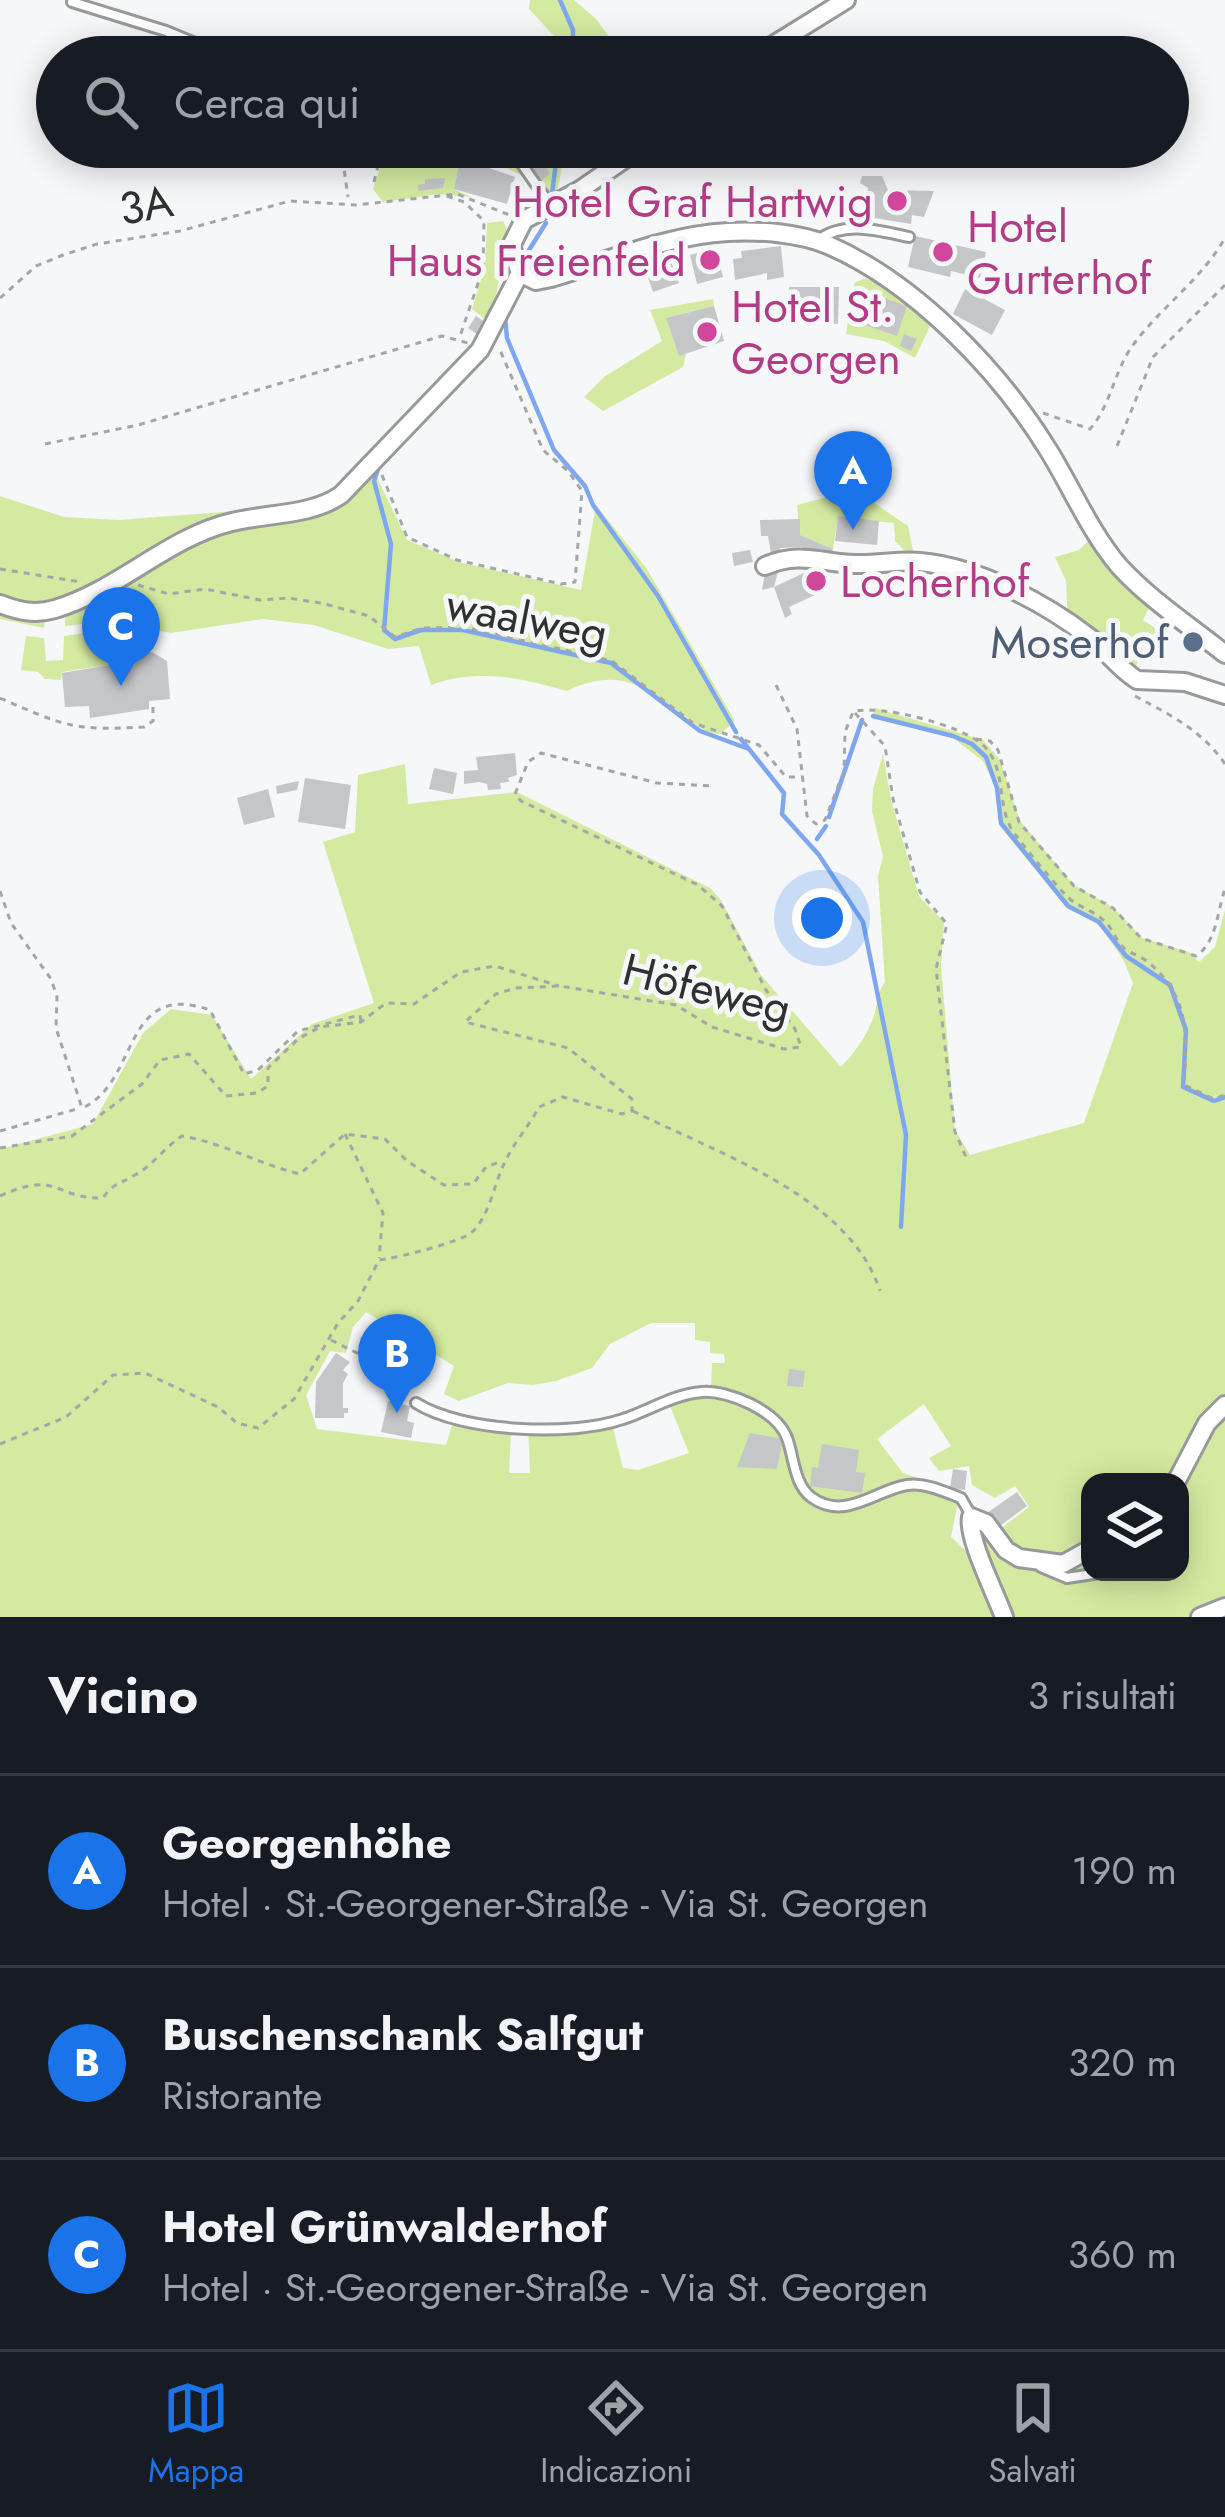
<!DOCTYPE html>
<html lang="it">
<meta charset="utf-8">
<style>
body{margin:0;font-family:Jost,sans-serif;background:#20242c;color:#f1f3f6}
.controls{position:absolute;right:36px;bottom:36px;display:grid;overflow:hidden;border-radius:24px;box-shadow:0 6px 30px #0003}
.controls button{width:108px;height:108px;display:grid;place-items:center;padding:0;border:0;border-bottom:3px solid #363941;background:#171b24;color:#f1f3f6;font:60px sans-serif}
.you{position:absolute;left:822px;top:918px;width:42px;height:42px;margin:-30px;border:9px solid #fff;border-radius:50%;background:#1a73e8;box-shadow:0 0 0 18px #1a73e833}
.badge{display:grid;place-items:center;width:78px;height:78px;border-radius:50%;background:#1a73e8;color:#fff;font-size:39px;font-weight:700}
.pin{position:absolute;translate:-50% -99px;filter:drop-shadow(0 3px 6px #0008)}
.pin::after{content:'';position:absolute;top:63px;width:42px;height:36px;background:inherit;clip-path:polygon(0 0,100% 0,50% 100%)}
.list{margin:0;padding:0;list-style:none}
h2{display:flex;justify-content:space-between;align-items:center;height:156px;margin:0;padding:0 48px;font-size:51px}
h2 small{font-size:39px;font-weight:400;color:#9ea1a6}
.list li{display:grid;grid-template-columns:78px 1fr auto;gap:36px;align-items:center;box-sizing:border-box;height:192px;padding:0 48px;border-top:3px solid #363941}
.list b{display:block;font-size:45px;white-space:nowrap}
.list p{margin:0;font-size:39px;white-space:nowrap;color:#9ea1a6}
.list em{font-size:39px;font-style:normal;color:#9ea1a6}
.icon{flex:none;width:66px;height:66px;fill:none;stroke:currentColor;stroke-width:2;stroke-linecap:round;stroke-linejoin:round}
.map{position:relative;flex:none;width:1225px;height:1617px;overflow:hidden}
.search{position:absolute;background:#171b24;box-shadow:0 6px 30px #0003;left:36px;right:36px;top:36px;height:132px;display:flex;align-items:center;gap:30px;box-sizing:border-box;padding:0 42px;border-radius:66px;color:#9ea1a6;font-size:45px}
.sheet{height:732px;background:#171b24}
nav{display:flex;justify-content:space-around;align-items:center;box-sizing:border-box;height:168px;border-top:3px solid #363941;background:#171b24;font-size:33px;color:#9ea1a6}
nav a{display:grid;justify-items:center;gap:6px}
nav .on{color:#1a73e8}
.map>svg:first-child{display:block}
</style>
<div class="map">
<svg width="1225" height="1617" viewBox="0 0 1225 1617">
<rect width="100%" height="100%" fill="#f6f7f9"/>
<path fill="#d4eaa0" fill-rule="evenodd" d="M530,0H574L596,19L624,57H551L554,36L529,9Z
M400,147C463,147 507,133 543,196L538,200L521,175L498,164L500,157L483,151L481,159L469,156L459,164L454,189L471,197L439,194L383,202L373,189L384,156Z
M520,147H566L557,193H545Z
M503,221L507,229C498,259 501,291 489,322L472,309L485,266L487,223Z
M866,278L902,296L932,322L915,358L884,341L846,334L854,283Z
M713,299L714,306L666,318L679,355L686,354L683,367L603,411L584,397L604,377L662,341L650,310Z
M375,473L407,540L459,562L581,590L596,505L647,569L735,721L720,734L708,733C660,699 628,660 567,691C523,678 477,668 431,685L419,646L388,649L314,625L263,619L171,633L111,621L65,626V616L45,619L44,628L0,619V496L64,517L118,520L302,506Z
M835,495L871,501L908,526L914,555H903L905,551L895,541L894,523L838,517L833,549L800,535L797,505Z
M1097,532L1153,599L1143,620L1158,630L1144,642L1133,676L1068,623L1066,581L1055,557L1079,550Z
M113,629L134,638L140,652L129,651L128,662L62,672L61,680L45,679L38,672L21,670L26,636L44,638L46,661L63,660L64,636Z
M875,708L983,740L1000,760L1020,821L1074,885L1113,907L1142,938L1189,952L1199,962L1215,947L1225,910V1617H0V1149L93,1124L143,1033L171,1009L212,1015L251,1079L312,1024L374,1003L323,842L355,832L358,775L405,764L408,804L517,792L710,888L721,900L761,975L841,1067C855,1052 870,1032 875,1012C878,999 877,993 885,982L878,876L883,857L872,811L873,789L883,754L891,800L919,896L944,922L941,966L955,1130L970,1155L1084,1123L1133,983L1124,961L1099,924L1068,909L999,825L996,788L983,761L953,738L872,718ZM366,1312L454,1366L444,1394L459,1401L508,1383L533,1385L556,1381L592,1368L610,1344L651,1323H695V1340L710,1342V1353L724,1354L725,1363H712L711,1387H693L666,1396L689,1453L638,1470L623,1468L611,1420L576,1426L528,1425L530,1473H509L511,1434L455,1415L446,1445L317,1429L306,1395L330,1351L346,1353L353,1327ZM924,1404L951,1446L929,1458L939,1471L969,1466L972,1485L995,1498L1015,1486L1029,1507L1000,1529L976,1532L980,1564L951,1537L958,1502L935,1484L903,1473L877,1439ZM1090,1482H1180V1572H1090Z"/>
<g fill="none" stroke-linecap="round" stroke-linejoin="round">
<path stroke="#7fa7f1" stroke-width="4.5" d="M560,0L573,30V57
M552,194L558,147
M524,258L546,223
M505,317L507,338L554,450L585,486L593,505L658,596L736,732
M379,466L374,481L391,544L384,630L395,639L421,630H463L611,663L700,731L746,748
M873,716L953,736L972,744L986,757L997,788L1001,823L1068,906L1099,922L1126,956L1170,985L1186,1030L1183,1087L1214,1101L1225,1097
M741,739L784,793L782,814L819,855L863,922L906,1135L901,1227
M829,817L862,720
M817,839L826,826"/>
</g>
<path fill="#c4c6c8" d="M539,158L550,173L542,180L529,166Z
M466,160L515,177L507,204L454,189L459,164Z
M862,176H882L888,190L934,191L924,217L912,215L911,224L868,217L871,200L867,199L868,188L860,183Z
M445,178L443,188L418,191V185L425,184V179Z
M915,236L986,252L980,278L951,271L950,277L908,267Z
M781,246L784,277L767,280V273L735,280L733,259L742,258L741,251Z
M716,248L723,277L697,284L690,255Z
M671,261L679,283L653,292L645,269Z
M789,287H839L838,324L791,321Z
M965,289L1005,310L992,335L953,314Z
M875,295L907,306L897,336L865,325Z
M714,306L724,341L679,356L666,318Z
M476,316L489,325L481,337L468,328Z
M904,334L917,339L911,351L900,346Z
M838,516L879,521L877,545L835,541Z
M800,519V535L833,549L829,558L801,547L780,548V554H771L768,536H761L760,520Z
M750,550L753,562L734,566L732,553Z
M779,568L774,587L812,569L824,591L789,607L792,614L785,618L774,587L762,590L765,573Z
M128,651L140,655L152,652L167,661L170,699L149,701V709L90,718L89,706L65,707L62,673L128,662Z
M515,753L517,775L508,778L509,782L500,783L501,789L488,790L487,784L479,782L464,784V771L478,770L476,757Z
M434,768L457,773L453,794L429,789Z
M305,778L351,785L345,829L298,822Z
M299,781L297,790L277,794L276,786Z
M268,789L275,817L244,825L237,798Z
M336,1353L350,1362L343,1370L348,1374L343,1383V1408H348V1413H344V1418H315L316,1382Z
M398,1358L415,1363L412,1373L395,1367Z
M789,1369L805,1371L803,1387L787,1386Z
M388,1401L410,1406L407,1421L414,1423L411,1438L381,1432Z
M750,1433L783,1439L777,1469L737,1467Z
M822,1444L859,1450L856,1472L865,1473L862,1493L810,1486L812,1467L818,1468Z
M953,1469L967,1471L965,1490L950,1488Z
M1017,1492L1027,1506L997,1528L987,1513Z"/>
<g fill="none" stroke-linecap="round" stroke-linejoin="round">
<defs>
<path id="service" d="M72,2L166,31L229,57
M492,147L521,163L549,203
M818,240C845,220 879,231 909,237
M416,1403C462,1432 571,1437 623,1419C648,1411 674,1394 702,1392C729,1390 777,1411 787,1438C794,1457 794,1484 811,1497C845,1522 875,1490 907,1485C924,1482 945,1492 961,1498L971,1515
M1041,1567L1067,1578L1106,1572"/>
<path id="minor" d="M754,57L846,0
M642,147L580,190L524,220L511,246L520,273L536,281L551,278C608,261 668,235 728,232C759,230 799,233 828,245C914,282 998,369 1047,448C1071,486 1090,532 1119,566C1150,600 1189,625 1225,654
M765,566C800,551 821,563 855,564C877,565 899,560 920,562C977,567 1044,602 1089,637C1106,650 1118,668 1137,680L1185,682L1225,695
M0,604C18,611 35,615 55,609C119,590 168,537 232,522C269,513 310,516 341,495L480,350L520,273
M1176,1482L1207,1423L1225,1405
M1004,1617C995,1592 967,1538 971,1517L986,1523L1006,1550L1019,1558L1063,1564L1090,1549
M1200,1617L1225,1607"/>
</defs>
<use href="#service" stroke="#98999b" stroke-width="14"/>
<use href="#minor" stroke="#98999b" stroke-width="22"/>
<path stroke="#a5a6a7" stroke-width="3" stroke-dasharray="6 6" stroke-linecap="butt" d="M341,147L348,197
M374,182L379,162L390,147
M447,196L464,202L484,221L483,269L460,336
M0,298L36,266L63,255L97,244L180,231L290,201L356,205L457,194L512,216
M1043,413L1090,429C1111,405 1114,371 1133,345C1161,307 1201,280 1225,238
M45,444L138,425L442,336L468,343
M1117,446L1153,357L1225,285
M382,475L407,537L457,560L561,584L575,582L582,491L568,471L543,450L500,350
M0,569L81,582
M138,585L169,594L205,589L260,600L288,598L321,603L369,616L395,637L422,628L464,627L612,661L693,723L759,745L786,777H803
M776,685L797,729L807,816L816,824L825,820L844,771L845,732L853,712C878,703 963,726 983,745C1007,768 996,803 1012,830C1020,842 1060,891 1071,900C1080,907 1093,911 1102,919C1112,926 1115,940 1124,948C1131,954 1141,956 1148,962C1190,997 1187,1034 1184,1085L1214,1099L1225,1095
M1135,696C1170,715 1202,730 1225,764
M0,698C64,726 74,731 144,727L153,721V707
M855,713L885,746L893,799L920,892L947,924L936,969L955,1132L966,1157
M976,739L990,741L998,750L1019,822L1074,886L1113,908L1141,938L1196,956C1217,942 1217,912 1225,889
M0,891L11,923L51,979L57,997L56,1028L82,1108C140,1083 121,979 210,1010L244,1074L258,1070L298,1031L360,1015L361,1022
M633,1111C716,1153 850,1196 880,1291
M0,1131L80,1108
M345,1134L383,1213L379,1258
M0,1148L72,1136L142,1084L160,1060L189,1054L226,1096L257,1093L268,1086V1068L298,1039L320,1027L361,1022L386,1003L414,1004L461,972L495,966L559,986
M0,1196C59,1169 53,1199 103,1198C113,1183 120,1184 135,1175C152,1166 165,1147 182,1136C224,1143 258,1164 300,1174L345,1134L385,1139L407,1161L444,1185L473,1184L486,1167L502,1161
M331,1340L381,1365L385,1391L406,1398
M0,1444L66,1417L113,1375L145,1373L218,1407L237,1423L258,1428L294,1399L338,1323L358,1301L379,1260C397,1258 457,1243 471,1233C489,1218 494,1184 504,1164C512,1145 529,1126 539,1107L563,1097L622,1114L632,1111V1099L568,1048L465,1022L496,994L516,988L560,986L676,1005L712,1027L784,1049L801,1047L795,1029L766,990L722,906L698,885L521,801L515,794L528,762L541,753L657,783L713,786"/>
<use href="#service" stroke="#fff" stroke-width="8"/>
<use href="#minor" stroke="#fff" stroke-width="16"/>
</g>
<g fill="#d1479c" stroke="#f6f7f9" stroke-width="4.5">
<circle cx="897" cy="201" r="12"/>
<circle cx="943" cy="252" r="12"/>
<circle cx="710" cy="260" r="12"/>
<circle cx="707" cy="332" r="12"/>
<circle cx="816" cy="581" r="12"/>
</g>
<circle fill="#5c6f8a" stroke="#f6f7f9" stroke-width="4.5" cx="1193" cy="642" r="12"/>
<g text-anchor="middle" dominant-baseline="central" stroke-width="10" stroke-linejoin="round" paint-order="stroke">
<g font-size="45" fill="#b23c85" stroke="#f6f7f9" text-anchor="start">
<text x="873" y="201" text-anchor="end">Hotel Graf Hartwig</text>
<text x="967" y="226">Hotel<tspan x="967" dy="52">Gurterhof</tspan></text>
<text x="686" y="260" text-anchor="end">Haus Freienfeld</text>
<text x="731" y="306">Hotel St.<tspan x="731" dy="52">Georgen</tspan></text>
<text x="840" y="581">Locherhof</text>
</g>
<g font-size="45" fill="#2f3030" stroke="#f6f7f9">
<text transform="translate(146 205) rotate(-10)">3A</text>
<text transform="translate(527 619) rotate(11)">waalweg</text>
<text transform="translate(707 989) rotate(14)">Höfeweg</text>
</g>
<g font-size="45" fill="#4e5e75" stroke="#f6f7f9" text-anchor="end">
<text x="1169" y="642">Moserhof</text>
</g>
</g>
</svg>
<div class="controls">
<button><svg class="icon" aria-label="layers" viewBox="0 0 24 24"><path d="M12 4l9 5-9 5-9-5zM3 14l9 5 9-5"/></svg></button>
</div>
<div class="you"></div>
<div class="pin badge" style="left:853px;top:530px">A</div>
<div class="pin badge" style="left:397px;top:1413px">B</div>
<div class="pin badge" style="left:121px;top:686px">C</div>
<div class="search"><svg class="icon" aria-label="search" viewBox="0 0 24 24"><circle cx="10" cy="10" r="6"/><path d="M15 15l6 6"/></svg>Cerca qui</div>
</div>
<section class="sheet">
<h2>Vicino<small>3 risultati</small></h2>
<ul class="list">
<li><span class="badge">A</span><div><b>Georgenhöhe</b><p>Hotel · St.-Georgener-Straße - Via St. Georgen</p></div><em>190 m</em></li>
<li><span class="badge">B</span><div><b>Buschenschank Salfgut</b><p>Ristorante</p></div><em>320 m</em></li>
<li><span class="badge">C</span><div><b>Hotel Grünwalderhof</b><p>Hotel · St.-Georgener-Straße - Via St. Georgen</p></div><em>360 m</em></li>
</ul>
</section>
<nav>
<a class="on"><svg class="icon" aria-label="map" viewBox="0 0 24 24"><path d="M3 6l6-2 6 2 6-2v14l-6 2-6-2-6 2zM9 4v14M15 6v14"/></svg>Mappa</a>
<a><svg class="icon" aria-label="directions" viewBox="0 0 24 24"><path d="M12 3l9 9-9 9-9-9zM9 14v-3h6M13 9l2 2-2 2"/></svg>Indicazioni</a>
<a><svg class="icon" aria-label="saved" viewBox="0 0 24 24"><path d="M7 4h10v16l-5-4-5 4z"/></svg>Salvati</a>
</nav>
